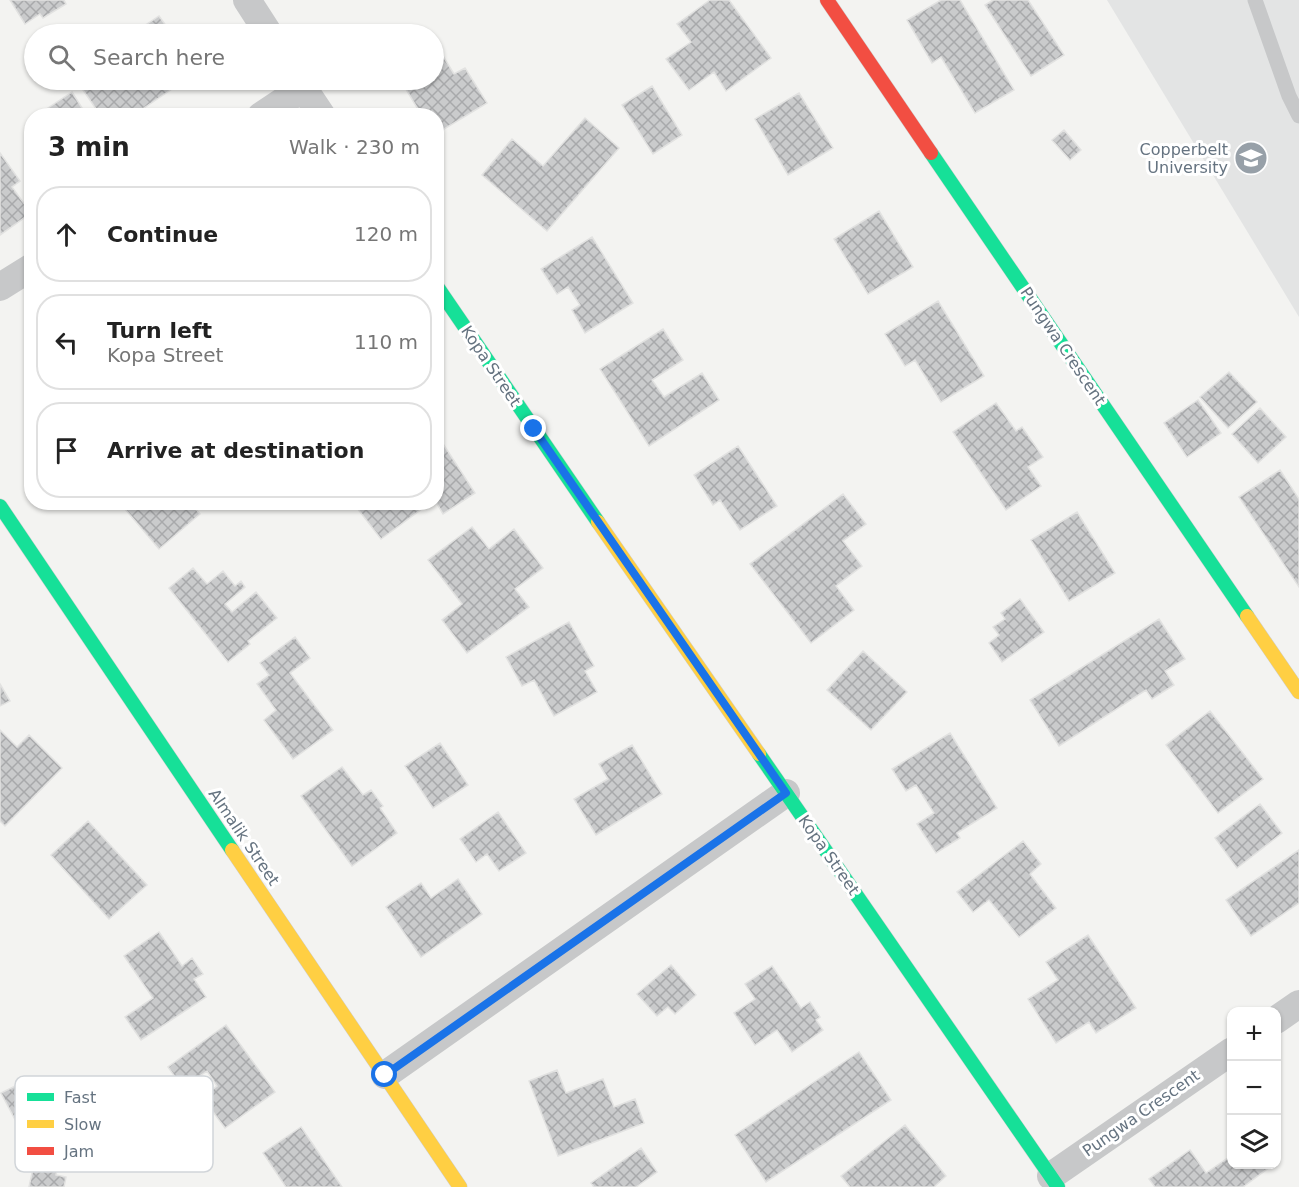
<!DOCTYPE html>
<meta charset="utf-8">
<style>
body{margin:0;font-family:"DejaVu Sans",sans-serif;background:#f2f2f2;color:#222}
.controls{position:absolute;right:18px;bottom:18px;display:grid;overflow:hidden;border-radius:12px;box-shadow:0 2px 4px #0004}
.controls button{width:54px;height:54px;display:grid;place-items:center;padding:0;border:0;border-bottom:2px solid #e0e0e0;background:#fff;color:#222;font:30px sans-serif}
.stop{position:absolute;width:18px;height:18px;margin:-14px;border:4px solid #1a73e8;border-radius:50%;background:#fff}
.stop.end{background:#1a73e8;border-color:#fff;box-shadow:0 2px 6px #0008}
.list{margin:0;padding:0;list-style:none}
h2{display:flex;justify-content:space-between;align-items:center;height:78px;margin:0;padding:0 24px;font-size:26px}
h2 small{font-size:20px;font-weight:400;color:#767676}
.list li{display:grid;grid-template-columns:39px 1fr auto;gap:18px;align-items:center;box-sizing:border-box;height:96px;margin:0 12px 12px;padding:0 12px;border:2px solid #e0e0e0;border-radius:24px}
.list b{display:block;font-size:22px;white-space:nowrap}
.list p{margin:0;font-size:20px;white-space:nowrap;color:#767676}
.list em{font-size:20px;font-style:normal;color:#767676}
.icon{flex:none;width:33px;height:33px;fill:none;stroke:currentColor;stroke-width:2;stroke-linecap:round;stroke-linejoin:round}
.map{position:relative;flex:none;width:1299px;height:1187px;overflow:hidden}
.search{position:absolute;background:#fff;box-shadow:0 2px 4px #0004;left:24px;top:24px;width:420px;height:66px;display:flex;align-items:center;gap:15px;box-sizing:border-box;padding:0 21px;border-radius:33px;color:#767676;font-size:22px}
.panel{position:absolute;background:#fff;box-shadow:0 2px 4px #0004;left:24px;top:108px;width:420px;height:402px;border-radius:24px}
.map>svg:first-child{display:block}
</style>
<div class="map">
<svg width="1299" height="1187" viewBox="0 0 1299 1187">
<defs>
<pattern id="building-cross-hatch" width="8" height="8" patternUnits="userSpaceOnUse" patternTransform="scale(1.5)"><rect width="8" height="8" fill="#cacbcc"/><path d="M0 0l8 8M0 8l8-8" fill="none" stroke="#a8a9ab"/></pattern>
</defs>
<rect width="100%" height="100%" fill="#f3f3f1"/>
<path fill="#e3e4e4" d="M1107,0H1299V317Z"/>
<path fill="url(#building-cross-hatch)" stroke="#e2e2e1" stroke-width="1.5" d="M10,0H64L66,4L43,18L40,14L25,24Z
M710,0H729L771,58L726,91L714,72L689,90L666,59L691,42L677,24Z
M941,0H960L1014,90L975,113L941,57L932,63L907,20Z
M993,0H1028L1064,55L1031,76L985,5Z
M159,16L172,34H132Z
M443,56L454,74L465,68L487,103L436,134V116H422L401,81L434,80V61Z
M76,80H183L184,81L132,116H101Z
M652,86L682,135L653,154L622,105Z
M72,92L87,116H48L45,110Z
M799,93L833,148L788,175L755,119Z
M585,118L619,148L547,231L482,175L512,139L543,166Z
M1064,130L1081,150L1070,160L1052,140Z
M0,153L20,181L12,187L31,213L0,235Z
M879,211L913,267L868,294L834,239Z
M592,237L633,303L585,333L572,310L580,305L568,287L557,294L541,269Z
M938,301L984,376L941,402L915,360L905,366L885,334Z
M663,329L683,360L652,380L664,397L702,373L719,400L649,446L600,369Z
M1229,372L1257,402L1228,428L1200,397Z
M1198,400L1221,433L1187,457L1164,423Z
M996,403L1016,431L1022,427L1043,457L1028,467L1041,486L1006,510L953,432Z
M1260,408L1286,437L1258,463L1232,434Z
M436,433L475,493L443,514L436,502Z
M738,446L777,506L740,530L720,500L713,505L694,475Z
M1280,470L1299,499V587L1239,497Z
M843,494L866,524L843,541L862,566L836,586L854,610L811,643L750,564Z
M119,502H190L200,514L159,549Z
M364,502H424L426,506L381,539L357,508Z
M1077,512L1115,573L1069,601L1031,540Z
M472,527L489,549L514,529L543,568L515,589L529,607L467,653L442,620L462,604L428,560Z
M193,568L207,584L223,571L235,586L241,581L245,587L225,604L232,612L256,592L277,618L248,641L250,644L228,662L169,588Z
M1020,599L1044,632L1002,662L989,643L999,635L993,627L1005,619L1001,613Z
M1159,619L1185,659L1165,671L1174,685L1152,699L1146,690L1059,746L1030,700Z
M569,622L594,666L585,671L597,692L554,716L534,680L522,686L506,657Z
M295,637L310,658L290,673L333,730L293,759L264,720L276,710L257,684L269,675L260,663Z
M863,651L907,692L871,730L827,690Z
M0,684L10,701L0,706Z
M1210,711L1263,779L1218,813L1166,745Z
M0,730L17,747L29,735L62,768L5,826L0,821Z
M950,733L997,808L957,833L960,838L936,853L917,824L934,813L916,785L906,791L892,769Z
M440,743L468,785L433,808L405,766Z
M632,745L662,794L596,835L574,799L608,779L599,764Z
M342,767L363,795L371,790L383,806L380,808L397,833L352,866L301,796Z
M1260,804L1282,833L1237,868L1215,838Z
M498,812L526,853L499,871L487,854L476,862L460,839Z
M88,821L147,885L109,919L51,855Z
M1023,841L1041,864L1030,874L1056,908L1019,937L989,900L973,912L957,892Z
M1299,850V903L1251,936L1226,900Z
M458,879L482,914L421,957L386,907L421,883L431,898Z
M159,932L182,966L192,958L203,974L194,979L206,997L141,1040L125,1017L153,998L124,956Z
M1088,935L1136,1008L1096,1033L1089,1022L1056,1043L1028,999L1058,980L1046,962Z
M671,965L696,995L675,1014L668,1007L657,1016L637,994Z
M772,966L801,1008L810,1002L820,1017L816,1020L823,1030L792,1052L777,1030L755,1045L734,1013L755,999L745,984Z
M226,1025L275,1092L225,1128L202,1097L217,1086L207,1071L183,1088L168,1067Z
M859,1052L891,1100L766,1182L735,1135Z
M557,1070L566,1093L603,1079L614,1107L635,1099L644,1123L558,1156L529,1081Z
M25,1081L32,1093L49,1085L61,1108L20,1129L1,1093Z
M905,1125L946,1176L934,1187H850L841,1176Z
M301,1127L342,1187H286L263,1153Z
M641,1148L657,1172L636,1187H594L591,1183Z
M37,1150L60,1155L56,1175L66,1177L64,1187H29Z
M1190,1150L1206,1173L1232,1155V1164H1274L1243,1187H1155L1149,1179Z"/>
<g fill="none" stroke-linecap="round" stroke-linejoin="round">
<defs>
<path id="fast" d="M931,153L1247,616
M436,285L598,522
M0,506L232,850
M759,754L1058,1187"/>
<path id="slow" d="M598,522L759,754
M1247,616L1299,692
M232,850L460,1187"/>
<path id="jam" d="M827,0L931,153"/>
</defs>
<use href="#fast" stroke="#cfcfcf" stroke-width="15"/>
<use href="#slow" stroke="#cfcfcf" stroke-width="15"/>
<use href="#jam" stroke="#cfcfcf" stroke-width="15"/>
<path stroke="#c7c8c9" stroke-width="15" d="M1255,0L1289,96L1299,116"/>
<path stroke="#c7c8c9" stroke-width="28" d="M247,0L269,34
M298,80L322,116
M261,116L303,88
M0,287L32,267
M1276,1020L1299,1004
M385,1075L786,793
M1051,1176L1232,1051"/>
<use href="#fast" stroke="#16e098" stroke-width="14"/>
<use href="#slow" stroke="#ffcf43" stroke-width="14"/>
<use href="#jam" stroke="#f24e42" stroke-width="14"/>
</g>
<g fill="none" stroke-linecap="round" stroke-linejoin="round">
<path stroke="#1a73e8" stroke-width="8" d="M385,1075L786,793L534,429"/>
</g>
<defs>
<symbol id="university-disc" viewBox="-11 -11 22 22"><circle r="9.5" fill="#97a0a8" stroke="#fff"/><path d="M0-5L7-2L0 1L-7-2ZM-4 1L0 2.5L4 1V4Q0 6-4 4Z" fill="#fff"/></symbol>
</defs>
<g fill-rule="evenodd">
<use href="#university-disc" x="1232" y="139" width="38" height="38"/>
</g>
<g text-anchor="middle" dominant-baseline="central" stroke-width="6" stroke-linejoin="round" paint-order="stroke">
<g font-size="16" fill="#657380" stroke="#fff" text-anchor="end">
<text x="1228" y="149">Copperbelt<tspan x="1228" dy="18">University</tspan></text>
</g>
<g font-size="16" fill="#657380" stroke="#fff">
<text transform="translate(1063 346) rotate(56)">Pungwa Crescent</text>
<text transform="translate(491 366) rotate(56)">Kopa Street</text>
<text transform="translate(244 837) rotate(56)">Almalik Street</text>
<text transform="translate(829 855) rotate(55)">Kopa Street</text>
<text transform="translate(1141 1113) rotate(-35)">Pungwa Crescent</text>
</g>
</g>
<rect x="15" y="1076" width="198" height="96" rx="9" fill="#fff" stroke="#d1d5d9" stroke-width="1.5"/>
<rect x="27" y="1093" width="27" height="8" fill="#16e098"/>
<rect x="27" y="1120" width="27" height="8" fill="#ffcf43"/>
<rect x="27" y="1147" width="27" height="8" fill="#f24e42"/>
<g font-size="16" fill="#657380">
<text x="64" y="1103">Fast</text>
<text x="64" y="1130">Slow</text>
<text x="64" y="1157">Jam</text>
</g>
</svg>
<div class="controls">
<button>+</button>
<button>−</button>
<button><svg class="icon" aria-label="layers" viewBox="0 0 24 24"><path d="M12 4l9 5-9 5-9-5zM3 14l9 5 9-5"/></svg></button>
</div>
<div class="stop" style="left:385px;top:1075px"></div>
<div class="stop end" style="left:534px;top:429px"></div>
<div class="search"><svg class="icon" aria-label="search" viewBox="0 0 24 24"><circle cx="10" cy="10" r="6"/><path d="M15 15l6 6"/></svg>Search here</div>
<section class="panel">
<h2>3 min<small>Walk · 230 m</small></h2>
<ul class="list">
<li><svg class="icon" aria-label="ahead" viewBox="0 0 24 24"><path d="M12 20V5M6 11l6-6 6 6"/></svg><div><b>Continue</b></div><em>120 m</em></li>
<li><svg class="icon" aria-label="left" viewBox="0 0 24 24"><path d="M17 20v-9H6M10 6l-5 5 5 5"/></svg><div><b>Turn left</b><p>Kopa Street</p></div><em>110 m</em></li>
<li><svg class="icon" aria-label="arrive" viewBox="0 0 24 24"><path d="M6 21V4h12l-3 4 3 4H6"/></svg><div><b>Arrive at destination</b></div></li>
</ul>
</section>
</div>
